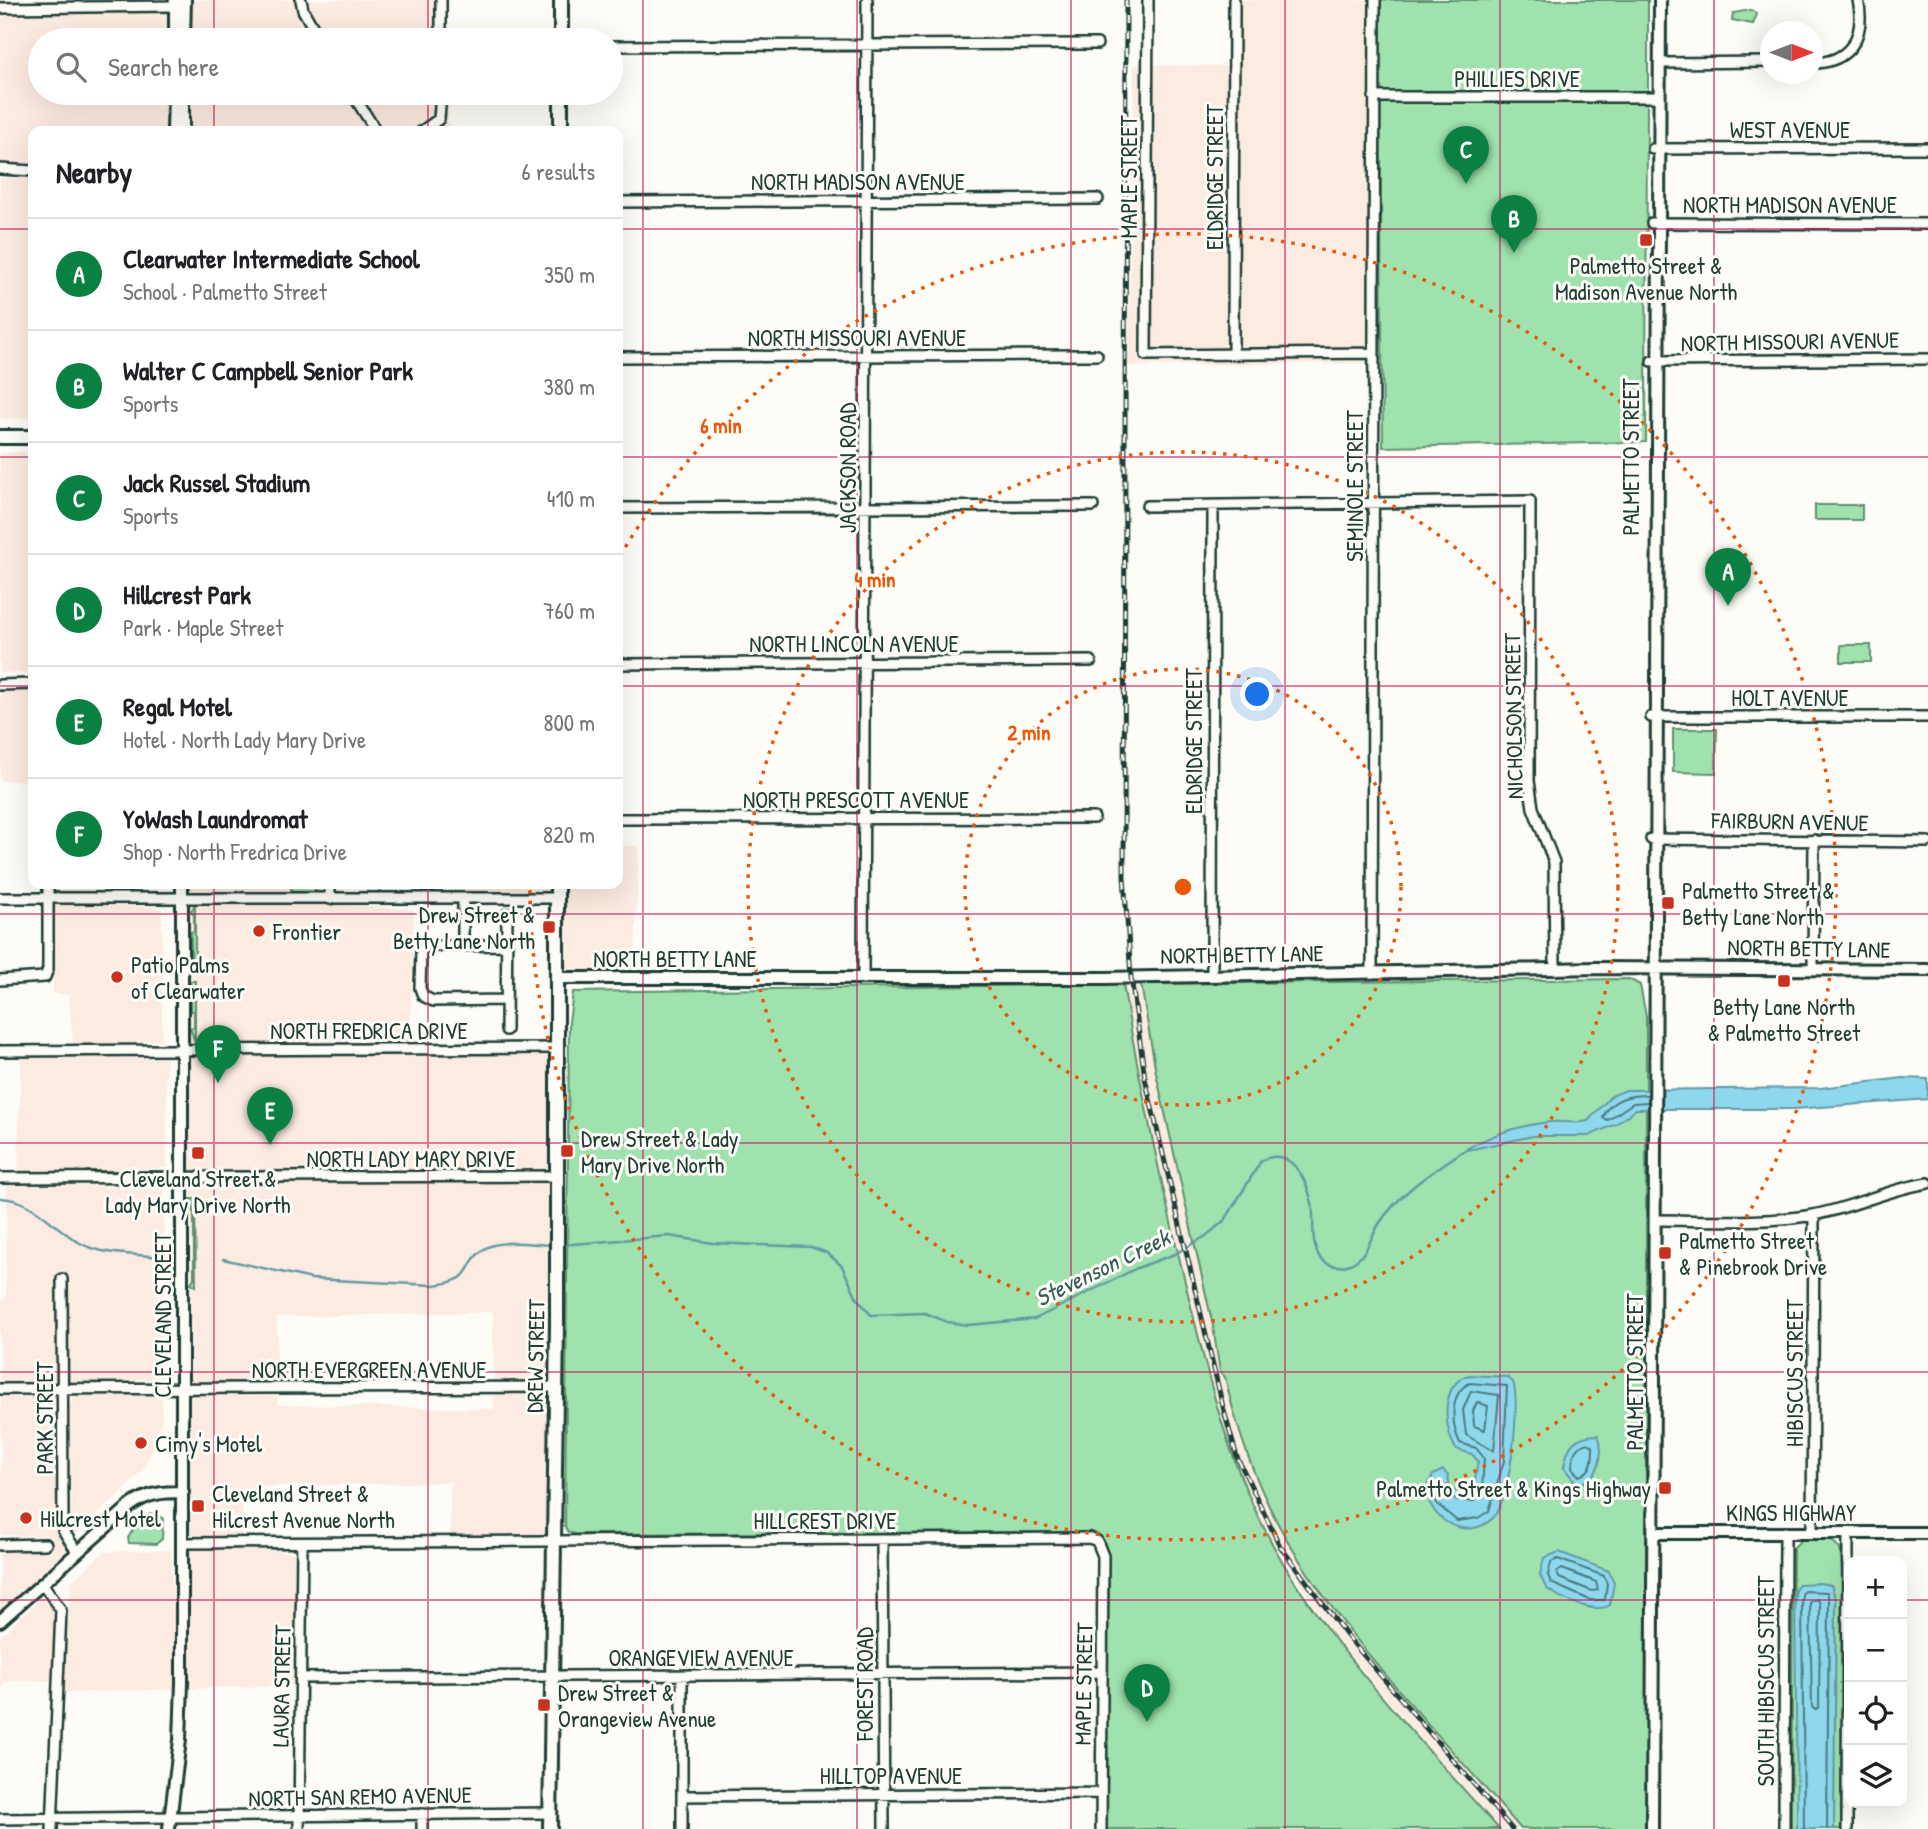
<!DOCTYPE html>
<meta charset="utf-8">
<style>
body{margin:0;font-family:"Patrick Hand",sans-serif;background:#f6f6f6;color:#202124}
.controls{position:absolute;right:21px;bottom:21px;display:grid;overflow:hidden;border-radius:14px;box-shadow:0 7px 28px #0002}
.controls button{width:63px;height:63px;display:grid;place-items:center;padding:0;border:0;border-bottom:2px solid #e0e0e0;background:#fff;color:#202124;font:35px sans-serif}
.compass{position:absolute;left:1760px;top:21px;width:63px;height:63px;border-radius:50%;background:#fff;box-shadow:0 7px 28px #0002;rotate:90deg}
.you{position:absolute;left:1258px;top:695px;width:24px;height:24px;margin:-18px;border:5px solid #fff;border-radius:50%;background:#1a73e8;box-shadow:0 0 0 10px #1a73e833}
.badge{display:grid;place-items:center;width:46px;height:46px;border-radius:50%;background:#0b8043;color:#fff;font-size:23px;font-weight:700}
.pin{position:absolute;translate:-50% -58px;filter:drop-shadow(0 2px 4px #0008)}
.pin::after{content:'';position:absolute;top:37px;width:24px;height:21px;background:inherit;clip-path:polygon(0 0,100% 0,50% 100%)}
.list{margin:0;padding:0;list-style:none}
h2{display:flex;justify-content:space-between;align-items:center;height:91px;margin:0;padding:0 28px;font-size:30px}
h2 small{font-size:23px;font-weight:400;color:#757577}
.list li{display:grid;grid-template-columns:46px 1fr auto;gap:21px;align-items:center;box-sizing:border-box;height:112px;padding:0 28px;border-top:2px solid #e0e0e0}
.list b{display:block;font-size:26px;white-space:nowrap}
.list p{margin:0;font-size:23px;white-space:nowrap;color:#757577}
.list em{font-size:23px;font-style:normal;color:#757577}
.icon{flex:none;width:38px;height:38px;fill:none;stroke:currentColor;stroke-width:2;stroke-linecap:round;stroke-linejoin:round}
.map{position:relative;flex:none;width:1928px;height:1829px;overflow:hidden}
.search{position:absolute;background:#fff;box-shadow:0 7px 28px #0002;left:28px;top:28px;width:595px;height:77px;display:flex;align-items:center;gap:18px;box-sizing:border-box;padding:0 24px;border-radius:38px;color:#757577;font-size:26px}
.panel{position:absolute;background:#fff;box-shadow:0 7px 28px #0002;left:28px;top:126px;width:595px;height:763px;border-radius:14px}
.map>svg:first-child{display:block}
</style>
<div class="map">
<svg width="1928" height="1829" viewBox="0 0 1928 1829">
<rect width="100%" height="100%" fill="#fdfcf7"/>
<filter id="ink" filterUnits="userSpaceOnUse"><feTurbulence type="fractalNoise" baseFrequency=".0143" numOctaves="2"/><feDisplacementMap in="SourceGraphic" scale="14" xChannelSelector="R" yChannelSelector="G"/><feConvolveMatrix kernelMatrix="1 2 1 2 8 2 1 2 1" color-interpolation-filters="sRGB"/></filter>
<g filter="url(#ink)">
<path fill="#fcebe0" d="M0,0H170V2L0,3Z
M190,0H296L297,11L314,40H189Z
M307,0H436L435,40H326L308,9Z
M1239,0H1369V348L1238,350Z
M170,11L169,40H40V93H169L168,131H33V166L0,165V13Z
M1134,65H1142L1141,359L1369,358V363L1128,366Z
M1153,65L1229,66L1228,350H1151Z
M188,93H346L370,131H188Z
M358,93H435V113L413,131H382Z
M446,93H448V122L453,131H431L443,122L446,115Z
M0,178L33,179V418L0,419Z
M33,452V672L0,673V453Z
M33,688V781H0V689Z
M618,846H639L634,975L562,974V884H618Z
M53,884H162L160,886L53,893Z
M189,884H291V892L190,894Z
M453,884H551V893L453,894Z
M53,903L162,908V1040L73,1046L69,995L53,993Z
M190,903H308L414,910L410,1044L190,1045Z
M1123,984H1141L1156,1073L1227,1384L1249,1457L1277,1521L1347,1626L1521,1829H1499L1433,1754L1335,1638L1265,1530L1233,1457L1211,1391L1139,1082Z
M551,1053L550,1172L191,1174L190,1055Z
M21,1056L166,1058L167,1168L18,1174Z
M550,1181L551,1382L494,1383L493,1312L277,1317V1384H191V1183Z
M7,1183L164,1189L163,1378L68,1384V1275H58L57,1384L0,1385V1300L6,1299Z
M494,1392H550L548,1537H450V1482L244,1487L241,1538H188L191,1393H278V1405L494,1409Z
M81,1395L162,1396V1416L158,1437L143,1469L125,1489L74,1535L71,1531L70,1406L73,1397Z
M1,1396H55L57,1529L66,1549L62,1559L0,1614V1550L52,1552L51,1536L1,1535Z
M188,1548H240L296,1553L295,1685L188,1689Z
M171,1550L177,1689L62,1693L71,1582L104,1552Z
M41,1598L55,1610L52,1681H4L0,1710V1637Z"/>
<path fill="#9fe2ad" stroke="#5f9070" stroke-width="2" d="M1380,0H1648V92L1380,93Z
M1751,10L1757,14L1753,24L1732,20L1733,13Z
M1647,101L1646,442L1383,447L1380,102Z
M1815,505H1862V520H1815Z
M1841,645H1871V662H1841Z
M1673,729H1717L1716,773L1673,772Z
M291,884H321V885L312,893L291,892Z
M195,905V962H191V932L194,931V915L191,911Z
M1629,979L1640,985L1646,1016V1829H1521C1441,1736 1335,1630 1277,1522C1254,1478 1236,1426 1225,1377L1220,1372L1213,1326L1156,1073L1141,984Z
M190,981H195V1042L190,1028L194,1027V1011H190Z
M1123,984C1140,1087 1162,1188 1187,1290C1207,1372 1226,1455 1265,1530C1321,1640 1418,1737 1499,1829H1106L1109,1556L1104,1542L1088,1532L575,1534L568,1532L565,1526L569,1022L573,992Z
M87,1171H163V1172L89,1174Z
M191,1199H195L196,1286L191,1283L194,1278V1213Z
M156,1513L163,1519L162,1539L156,1544L129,1543L128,1538L134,1528L141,1525L150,1514Z
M1801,1540H1832L1840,1549L1843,1582V1829H1791L1793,1548Z"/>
<path fill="#8ed8ee" stroke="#629aa4" stroke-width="2" d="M1903,1078L1928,1079V1099L1795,1109H1636L1616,1124L1589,1136H1533L1463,1151C1489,1135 1518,1126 1548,1122C1562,1121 1575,1124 1588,1121L1611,1096L1626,1090L1820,1088Z
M1469,1375L1507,1377L1513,1382C1521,1405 1510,1501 1493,1518C1467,1543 1428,1520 1426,1488L1433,1475L1443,1470L1448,1476L1450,1489L1469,1495L1473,1493L1478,1461L1472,1454L1456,1449C1443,1428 1440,1384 1469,1375Z
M1598,1435C1605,1453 1599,1481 1577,1484L1564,1468C1567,1446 1574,1435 1598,1435Z
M1559,1552L1609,1571L1614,1583L1610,1605C1595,1615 1559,1598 1546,1588L1540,1575L1544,1558Z
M1820,1583L1831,1585L1836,1600L1834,1829H1797L1795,1590L1799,1584Z"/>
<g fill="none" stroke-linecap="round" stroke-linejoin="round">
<path stroke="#4b7b7e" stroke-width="2" d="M1648,1102L1633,1103L1608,1120L1603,1118C1610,1098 1630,1095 1648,1095
M1470,1383L1507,1386L1504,1461L1489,1511L1478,1518L1457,1521L1437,1504L1433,1489L1440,1482L1446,1495L1458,1501H1475L1482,1489L1484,1458L1476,1448L1460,1443C1451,1425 1449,1392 1470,1383Z
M1471,1391L1499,1395L1494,1451L1466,1435L1463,1410Z
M1477,1402L1488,1406L1485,1430L1474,1426L1473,1411Z
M1588,1443L1593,1446C1593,1459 1593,1472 1579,1476L1572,1468C1573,1454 1574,1447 1588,1443Z
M1558,1559L1604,1576L1607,1584L1605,1600H1590L1551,1583L1548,1575L1551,1562Z
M1562,1569L1596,1582L1598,1590L1592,1591L1559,1578L1557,1572Z
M1817,1599L1820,1603L1819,1707L1815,1710L1812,1707L1810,1602Z
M1804,1829L1802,1594L1804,1591L1827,1592L1829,1601L1827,1829"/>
<path stroke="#629aa4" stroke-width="2.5" d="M0,1198C34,1199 52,1227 80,1243C105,1257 139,1253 167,1258
M561,1245L669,1236L713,1243L811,1247L827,1253L842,1266L857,1298L871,1315L925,1313L947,1322L968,1325L1035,1319L1137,1268L1175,1254L1206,1236L1225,1220L1261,1161C1290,1145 1306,1178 1312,1203C1315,1220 1310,1241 1319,1256C1324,1264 1334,1267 1342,1266C1365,1264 1369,1240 1379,1224C1400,1192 1432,1172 1463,1151
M223,1259L312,1279L434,1285C478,1280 460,1266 484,1249C501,1238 535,1245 555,1245"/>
<defs>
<path id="minor" d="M301,0L303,10L320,40
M1148,0L1146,355L1374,353
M0,8L175,6
M441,40V0
M611,46L1097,44
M1660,63L1770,62
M1812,63C1850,63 1866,36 1858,0
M352,93L376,131
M1374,97H1660
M422,131L439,119L441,93
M1653,149L1928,148
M0,169L33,171
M618,202L1098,199
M1652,223L1928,224
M1233,354L1234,0
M618,357L1097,355
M1652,361L1928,359
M1147,506L1530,501L1529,781L1533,808L1554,862L1555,970
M618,508L1093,506
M618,664L1091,661
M0,685L33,684
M1651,717H1928
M618,819L1094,818
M1651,839L1928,842
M0,898H556
M463,898V945
M330,899V884
M1813,968L1814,840
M1372,973L1375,0
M1212,976L1213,506
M863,979L867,0
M0,980L45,977L48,969V884
M506,1000L433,1001L423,996L420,988L421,952L426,946L507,945
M506,1030L507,914
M0,1051L556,1048
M0,1178L556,1176
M1655,1220C1707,1220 1761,1224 1813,1215C1852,1208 1888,1189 1928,1183
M62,1279L63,1530L77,1552
M0,1389L556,1387
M1812,1532L1814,1215
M882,1539L884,1829
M183,1543L1090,1538L1097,1541L1103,1556L1101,1829
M0,1545L46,1544
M43,1584L61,1610L52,1829
M682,1677V1829
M301,1678L1102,1672
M682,1796L1101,1793
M0,1819L550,1813
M299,1829L302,1543
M422,1829V1814
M1784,1829L1785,1532
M1847,1829L1848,1532"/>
<path id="tertiary" d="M175,40V0
M184,40L185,0
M173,131L174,93
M183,131V93
M556,978H1105L1597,968L1928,970
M1655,1533H1928
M0,1621L130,1506C148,1493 162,1492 183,1492
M169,1829L180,1740L182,1683V884
M1652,1829L1660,0"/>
<path id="secondary" d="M561,40V0
M561,131V93
M0,437H33
M550,1829L557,1325V884"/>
</defs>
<use href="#minor" stroke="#1f3d34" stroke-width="14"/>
<use href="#tertiary" stroke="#1f3d34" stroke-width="16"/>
<use href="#secondary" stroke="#1f3d34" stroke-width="18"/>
<use href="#minor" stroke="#fdfcf7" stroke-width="9"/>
<use href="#tertiary" stroke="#fdfcf7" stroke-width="10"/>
<use href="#secondary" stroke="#fdfcf7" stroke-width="12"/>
<defs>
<path id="rail" d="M1126,0L1124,877L1131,977L1145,1078L1224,1411L1237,1457L1280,1546L1347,1636L1512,1829"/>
</defs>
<use href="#rail" stroke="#1f3d34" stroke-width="5"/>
<use href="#rail" stroke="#fdfcf7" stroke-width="2.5" stroke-dasharray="8" stroke-linecap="butt"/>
</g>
</g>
<path fill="none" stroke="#c2185b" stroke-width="2" stroke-opacity="0.55" d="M214,0V40M428,0V40M643,0V1829M857,0V1829M1071,0V1829M1285,0V1829M1500,0V1829M1714,0V1829M214,93V131M428,93V131M0,229H33M618,229H1928M0,457H33M618,457H1928M0,686H33M618,686H1928M214,884V1829M428,884V1829M0,914H1928M0,1143H1928M0,1372H1928M0,1600H1849M1902,1600H1928"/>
<g fill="none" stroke="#e8590c" stroke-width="3.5" stroke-dasharray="3.5 7">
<circle cx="1183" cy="887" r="218"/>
<circle cx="1183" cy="887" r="435"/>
<path d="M620 556A653 653 0 1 1 530 887"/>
</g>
<g fill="#c8321e" stroke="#fdfcf7" stroke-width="2.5">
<rect x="1639" y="233" width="14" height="14" rx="3.5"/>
<rect x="1661" y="896" width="14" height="14" rx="3.5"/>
<rect x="542" y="920" width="14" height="14" rx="3.5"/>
<circle cx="259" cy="931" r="7"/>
<circle cx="117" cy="977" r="7"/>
<rect x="1777" y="974" width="14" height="14" rx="3.5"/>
<rect x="560" y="1144" width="14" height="14" rx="3.5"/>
<rect x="191" y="1146" width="14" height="14" rx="3.5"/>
<rect x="1658" y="1246" width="14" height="14" rx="3.5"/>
<circle cx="141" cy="1443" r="7"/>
<rect x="1658" y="1481" width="14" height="14" rx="3.5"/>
<rect x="191" y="1499" width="14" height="14" rx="3.5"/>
<circle cx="26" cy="1518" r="7"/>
<rect x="537" y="1698" width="14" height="14" rx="3.5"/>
</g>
<g text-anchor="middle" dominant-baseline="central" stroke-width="6" stroke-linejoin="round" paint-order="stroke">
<g font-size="23" fill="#1f3d34" stroke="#fdfcf7">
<text x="1517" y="78">PHILLIES DRIVE</text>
<text x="1790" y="129">WEST AVENUE</text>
<text transform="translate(1128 177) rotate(-90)">MAPLE STREET</text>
<text transform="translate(1214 177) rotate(-90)">ELDRIDGE STREET</text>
<text x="858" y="181">NORTH MADISON AVENUE</text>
<text x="1790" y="204">NORTH MADISON AVENUE</text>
<text x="857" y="337">NORTH MISSOURI AVENUE</text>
<text transform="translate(1790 341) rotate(-1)">NORTH MISSOURI AVENUE</text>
<text transform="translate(1630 457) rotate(-90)">PALMETTO STREET</text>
<text transform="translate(847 468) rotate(-90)">JACKSON ROAD</text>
<text transform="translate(1354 486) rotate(-90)">SEMINOLE STREET</text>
<text x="854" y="643">NORTH LINCOLN AVENUE</text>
<text x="1790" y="697">HOLT AVENUE</text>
<text transform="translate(1513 716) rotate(-91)">NICHOLSON STREET</text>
<text transform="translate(1193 741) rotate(-90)">ELDRIDGE STREET</text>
<text x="856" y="799">NORTH PRESCOTT AVENUE</text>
<text transform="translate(1790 821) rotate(1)">FAIRBURN AVENUE</text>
<text transform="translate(1809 948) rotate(1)">NORTH BETTY LANE</text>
<text transform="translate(1242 954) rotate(-1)">NORTH BETTY LANE</text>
<text x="675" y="958">NORTH BETTY LANE</text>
<text x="369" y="1030">NORTH FREDRICA DRIVE</text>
<text x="411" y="1158">NORTH LADY MARY DRIVE</text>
<text transform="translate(162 1315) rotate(-90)">CLEVELAND STREET</text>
<text transform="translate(535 1356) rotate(-89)">DREW STREET</text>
<text x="369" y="1369">NORTH EVERGREEN AVENUE</text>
<text transform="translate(1634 1372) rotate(-90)">PALMETTO STREET</text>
<text transform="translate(1794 1373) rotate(-90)">HIBISCUS STREET</text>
<text transform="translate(44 1418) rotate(-90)">PARK STREET</text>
<text x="1791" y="1512">KINGS HIGHWAY</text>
<text x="825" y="1520">HILLCREST DRIVE</text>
<text x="701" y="1657">ORANGEVIEW AVENUE</text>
<text transform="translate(1765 1681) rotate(-90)">SOUTH HIBISCUS STREET</text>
<text transform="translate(864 1684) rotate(-90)">FOREST ROAD</text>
<text transform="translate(1083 1684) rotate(-89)">MAPLE STREET</text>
<text transform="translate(281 1686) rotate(-89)">LAURA STREET</text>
<text x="891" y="1775">HILLTOP AVENUE</text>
<text transform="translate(360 1796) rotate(-1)">NORTH SAN REMO AVENUE</text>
</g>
<g font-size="23" fill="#1f3d34" stroke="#fdfcf7" text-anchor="start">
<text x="1646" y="265" text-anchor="middle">Palmetto Street &amp;<tspan x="1646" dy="26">Madison Avenue North</tspan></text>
<text x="1682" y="890">Palmetto Street &amp;<tspan x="1682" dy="26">Betty Lane North</tspan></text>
<text x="535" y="914" text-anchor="end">Drew Street &amp;<tspan x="535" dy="26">Betty Lane North</tspan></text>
<text x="273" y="931">Frontier</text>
<text x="131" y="964">Patio Palms<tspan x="131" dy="26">of Clearwater</tspan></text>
<text x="1784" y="1006" text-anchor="middle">Betty Lane North<tspan x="1784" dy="26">&amp; Palmetto Street</tspan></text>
<text x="581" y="1138">Drew Street &amp; Lady<tspan x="581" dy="26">Mary Drive North</tspan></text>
<text x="198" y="1178" text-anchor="middle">Cleveland Street &amp;<tspan x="198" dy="26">Lady Mary Drive North</tspan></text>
<text x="1679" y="1240">Palmetto Street<tspan x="1679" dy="26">&amp; Pinebrook Drive</tspan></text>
<text x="155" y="1443">Cimy's Motel</text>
<text x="1651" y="1488" text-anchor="end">Palmetto Street &amp; Kings Highway</text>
<text x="212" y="1493">Cleveland Street &amp;<tspan x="212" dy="26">Hilcrest Avenue North</tspan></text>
<text x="40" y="1518">Hillcrest Motel</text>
<text x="558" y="1692">Drew Street &amp;<tspan x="558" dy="26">Orangeview Avenue</tspan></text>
</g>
<g font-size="24" font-style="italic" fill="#355c59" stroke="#fdfcf7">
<text transform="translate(1102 1267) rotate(-26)">Stevenson Creek</text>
</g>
</g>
<circle cx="1183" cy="887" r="10" fill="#e8590c" stroke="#fdfcf7" stroke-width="3.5"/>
<g font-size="21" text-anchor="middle" font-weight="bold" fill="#e8590c" stroke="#fdfcf7" stroke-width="6" stroke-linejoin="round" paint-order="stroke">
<text x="721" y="433">6 min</text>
<text x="875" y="587">4 min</text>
<text x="1029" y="740">2 min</text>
</g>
</svg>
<div class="controls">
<button>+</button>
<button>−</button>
<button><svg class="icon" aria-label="locate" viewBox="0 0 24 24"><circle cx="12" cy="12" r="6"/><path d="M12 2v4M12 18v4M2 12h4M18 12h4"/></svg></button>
<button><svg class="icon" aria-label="layers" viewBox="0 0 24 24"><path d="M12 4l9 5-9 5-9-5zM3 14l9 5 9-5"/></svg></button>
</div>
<svg class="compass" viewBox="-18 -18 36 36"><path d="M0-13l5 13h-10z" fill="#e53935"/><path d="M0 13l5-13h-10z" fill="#757577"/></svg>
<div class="you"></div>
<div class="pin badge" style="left:1728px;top:606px">A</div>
<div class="pin badge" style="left:1514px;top:253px">B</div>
<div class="pin badge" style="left:1466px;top:184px">C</div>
<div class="pin badge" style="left:1147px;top:1722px">D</div>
<div class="pin badge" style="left:270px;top:1145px">E</div>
<div class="pin badge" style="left:218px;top:1083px">F</div>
<div class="search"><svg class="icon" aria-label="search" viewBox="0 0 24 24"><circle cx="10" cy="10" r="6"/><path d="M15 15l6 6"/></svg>Search here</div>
<section class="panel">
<h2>Nearby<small>6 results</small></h2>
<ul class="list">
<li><span class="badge">A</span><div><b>Clearwater Intermediate School</b><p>School · Palmetto Street</p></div><em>350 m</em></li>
<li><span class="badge">B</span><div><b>Walter C Campbell Senior Park</b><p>Sports</p></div><em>380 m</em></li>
<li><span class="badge">C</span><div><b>Jack Russel Stadium</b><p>Sports</p></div><em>410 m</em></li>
<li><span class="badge">D</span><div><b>Hillcrest Park</b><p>Park · Maple Street</p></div><em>760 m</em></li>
<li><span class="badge">E</span><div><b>Regal Motel</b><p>Hotel · North Lady Mary Drive</p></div><em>800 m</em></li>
<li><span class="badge">F</span><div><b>YoWash Laundromat</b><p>Shop · North Fredrica Drive</p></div><em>820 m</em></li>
</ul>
</section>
</div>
